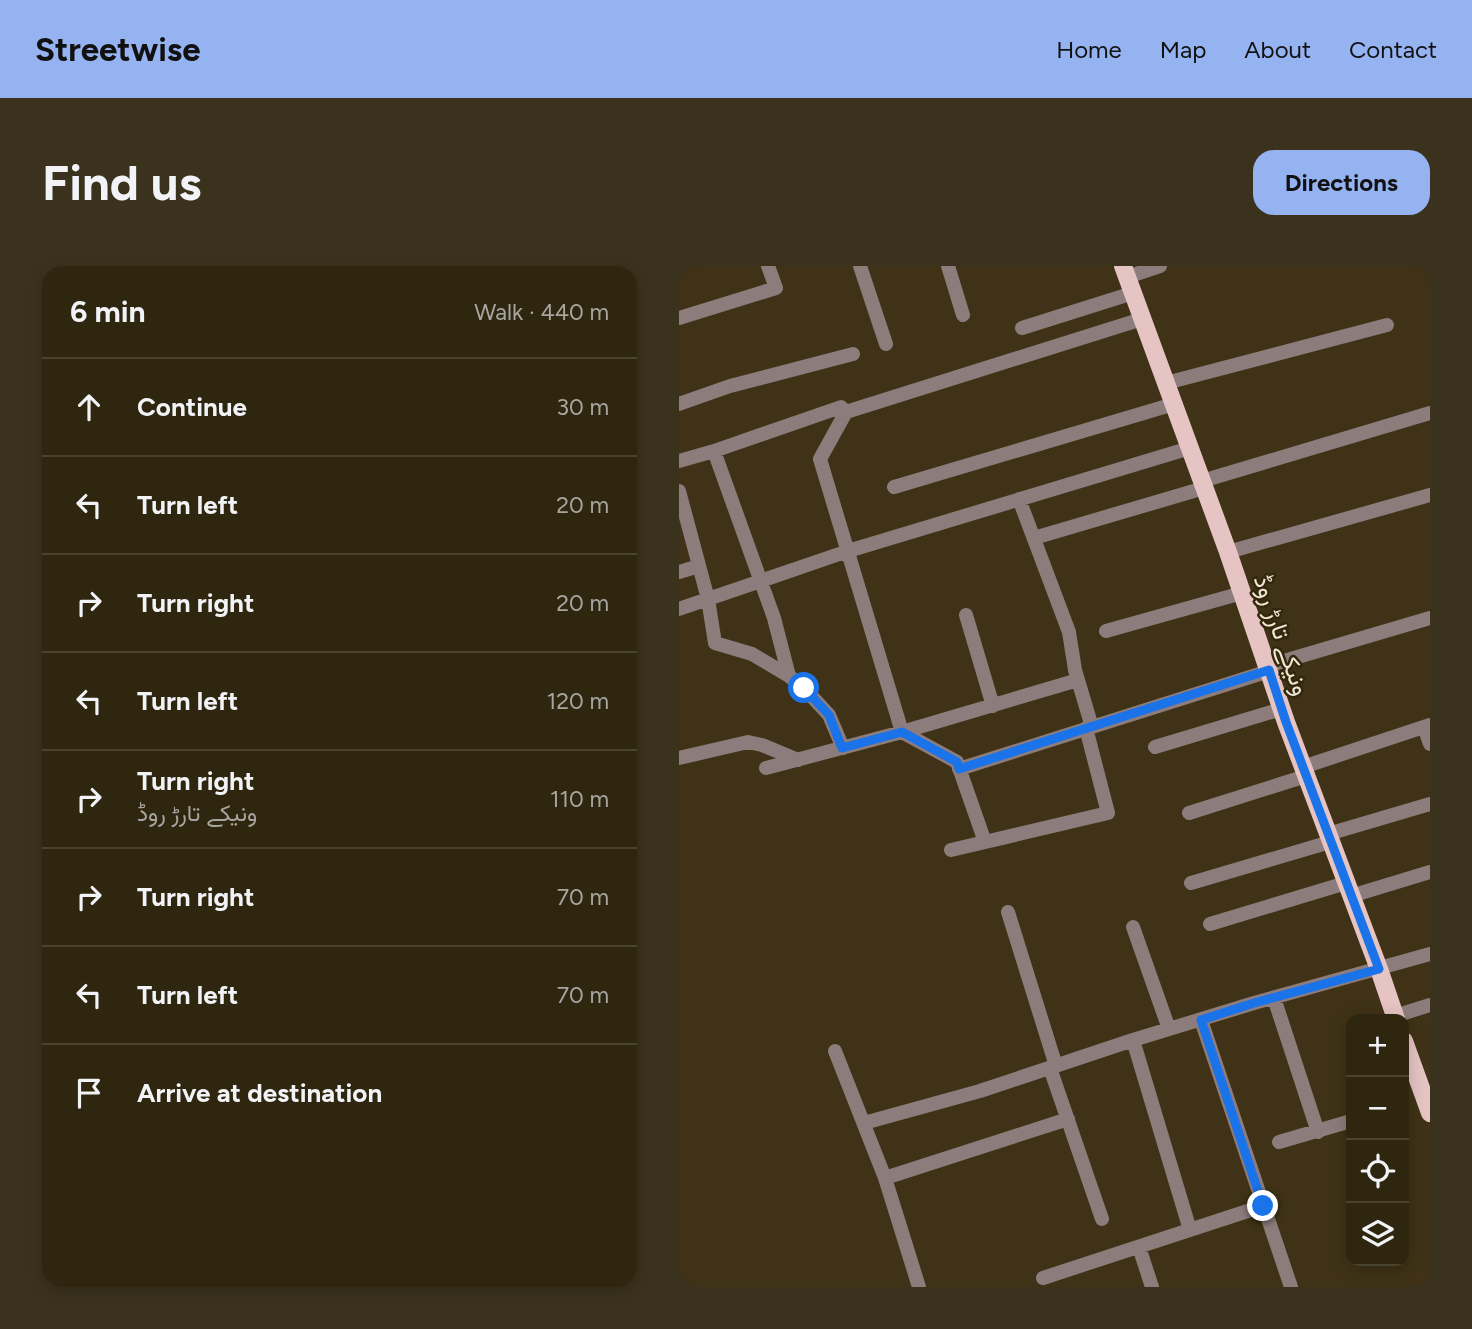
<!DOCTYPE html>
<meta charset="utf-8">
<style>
body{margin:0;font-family:Figtree,Vazirmatn,sans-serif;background:#3b321e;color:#f1f3f6}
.controls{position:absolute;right:21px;bottom:21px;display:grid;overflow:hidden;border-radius:14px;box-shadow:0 4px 18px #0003}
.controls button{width:63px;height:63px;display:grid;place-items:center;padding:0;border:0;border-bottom:2px solid #4a4330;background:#2f2610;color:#f1f3f6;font:35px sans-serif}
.stop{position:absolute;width:21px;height:21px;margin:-16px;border:5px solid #1a73e8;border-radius:50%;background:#fff}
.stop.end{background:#1a73e8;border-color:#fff;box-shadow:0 2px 7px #0008}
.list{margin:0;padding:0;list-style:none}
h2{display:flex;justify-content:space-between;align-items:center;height:91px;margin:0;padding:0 28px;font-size:30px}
h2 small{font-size:23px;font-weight:400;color:#a7a59f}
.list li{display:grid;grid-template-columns:46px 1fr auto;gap:21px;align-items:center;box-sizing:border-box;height:98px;padding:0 28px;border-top:2px solid #4a4330}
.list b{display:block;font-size:26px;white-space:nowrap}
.list p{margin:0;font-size:23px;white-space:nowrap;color:#a7a59f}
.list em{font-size:23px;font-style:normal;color:#a7a59f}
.icon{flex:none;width:38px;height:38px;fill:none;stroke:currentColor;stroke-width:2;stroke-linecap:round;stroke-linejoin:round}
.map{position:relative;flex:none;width:751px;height:1021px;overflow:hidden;border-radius:21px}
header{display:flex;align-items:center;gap:42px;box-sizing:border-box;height:98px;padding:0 35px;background:#95b2f1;color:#111}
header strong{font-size:33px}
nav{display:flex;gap:38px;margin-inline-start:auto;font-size:24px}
.intro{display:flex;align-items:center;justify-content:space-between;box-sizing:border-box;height:168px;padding:0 42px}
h1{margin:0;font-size:49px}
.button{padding:18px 32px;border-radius:21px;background:#95b2f1;color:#111;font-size:24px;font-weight:700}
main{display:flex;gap:42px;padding:0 42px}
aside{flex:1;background:#2f2610;border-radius:21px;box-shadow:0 4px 18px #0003}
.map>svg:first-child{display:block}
</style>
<header>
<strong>Streetwise</strong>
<nav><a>Home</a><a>Map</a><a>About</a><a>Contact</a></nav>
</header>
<div class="intro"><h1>Find us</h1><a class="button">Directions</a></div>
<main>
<aside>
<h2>6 min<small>Walk · 440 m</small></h2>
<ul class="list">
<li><svg class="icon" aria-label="ahead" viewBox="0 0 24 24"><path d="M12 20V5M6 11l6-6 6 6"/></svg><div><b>Continue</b></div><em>30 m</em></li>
<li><svg class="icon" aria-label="left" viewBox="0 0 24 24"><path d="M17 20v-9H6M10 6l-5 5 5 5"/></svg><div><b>Turn left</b></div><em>20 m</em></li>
<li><svg class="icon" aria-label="right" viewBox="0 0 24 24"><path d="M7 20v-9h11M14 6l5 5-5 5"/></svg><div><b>Turn right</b></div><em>20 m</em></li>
<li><svg class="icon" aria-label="left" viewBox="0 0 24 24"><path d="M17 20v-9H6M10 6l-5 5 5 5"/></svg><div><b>Turn left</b></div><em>120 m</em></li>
<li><svg class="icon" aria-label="right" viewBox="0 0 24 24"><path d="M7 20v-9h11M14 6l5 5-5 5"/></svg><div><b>Turn right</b><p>ونیکے تارڑ روڈ</p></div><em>110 m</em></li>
<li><svg class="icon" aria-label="right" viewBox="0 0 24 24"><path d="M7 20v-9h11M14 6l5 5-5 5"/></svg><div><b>Turn right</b></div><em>70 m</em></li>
<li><svg class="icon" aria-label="left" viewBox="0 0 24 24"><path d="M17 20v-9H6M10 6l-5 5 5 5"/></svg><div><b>Turn left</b></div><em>70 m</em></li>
<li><svg class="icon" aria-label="arrive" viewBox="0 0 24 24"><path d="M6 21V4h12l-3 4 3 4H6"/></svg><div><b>Arrive at destination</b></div></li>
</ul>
</aside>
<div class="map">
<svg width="751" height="1021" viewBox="0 0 751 1021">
<rect width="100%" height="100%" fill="#3f3216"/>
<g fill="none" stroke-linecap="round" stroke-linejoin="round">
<path stroke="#8d7c7c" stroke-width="14" d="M181,0L207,78
M269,0L284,49
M448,11L481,0
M0,52L97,22L89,0
M343,62L454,27
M487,117L708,59
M0,138L51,120L174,88
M167,146L141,193L223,466L399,414
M35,185L95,352L110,410
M0,195L35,185L162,141L167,146L463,53
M523,215L751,147
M215,221L495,138
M0,225L29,333L36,377L73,388L110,410L125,422L150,449L164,482
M340,233L390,366L396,404L413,461
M355,272L525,222
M549,286L751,229
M0,306L20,300
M0,343L169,285L511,182
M287,349L314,440
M427,365L563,327
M588,400L751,352
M745,461L751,478
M476,481L602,443
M0,492L69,476L83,479L119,494
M624,501L751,459
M87,502L223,466L278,496L306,576
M280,503L590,405
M510,547L627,510
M649,568L751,538
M272,584L429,547L407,462
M512,617L651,576
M672,630L751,606
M329,646L377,800
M531,658L667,617
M454,661L490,763
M595,732L639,866
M716,750L751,739
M522,754L612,1021
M454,774L511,964
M156,785L206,912L240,1021
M371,802L423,953
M185,857L301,825L454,774L575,737L751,688
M600,876L672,855
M206,912L389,853
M460,981L473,1021
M364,1012L584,940"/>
<path stroke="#e6c4c4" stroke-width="18" d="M444,0L549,286L607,456L700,703L717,753
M725,775L751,847"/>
</g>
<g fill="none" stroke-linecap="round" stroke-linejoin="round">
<path stroke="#1a73e8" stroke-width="9" d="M125,422L150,449L163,482L223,466L278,496L280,503L590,404L607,456L700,703L575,737L522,754L584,940"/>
</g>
<g text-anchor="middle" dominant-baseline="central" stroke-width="5" stroke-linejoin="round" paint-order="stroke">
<g font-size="24" fill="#efe7d7" stroke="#34280c">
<text transform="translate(603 369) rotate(71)">ونیکے تارڑ روڈ</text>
</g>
</g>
</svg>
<div class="controls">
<button>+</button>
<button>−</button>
<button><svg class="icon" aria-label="locate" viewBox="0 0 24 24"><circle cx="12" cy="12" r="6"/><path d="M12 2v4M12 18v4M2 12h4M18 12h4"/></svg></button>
<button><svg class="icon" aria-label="layers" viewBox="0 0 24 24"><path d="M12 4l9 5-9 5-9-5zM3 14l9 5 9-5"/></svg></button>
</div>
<div class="stop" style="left:125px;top:422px"></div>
<div class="stop end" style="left:584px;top:940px"></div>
</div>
</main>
